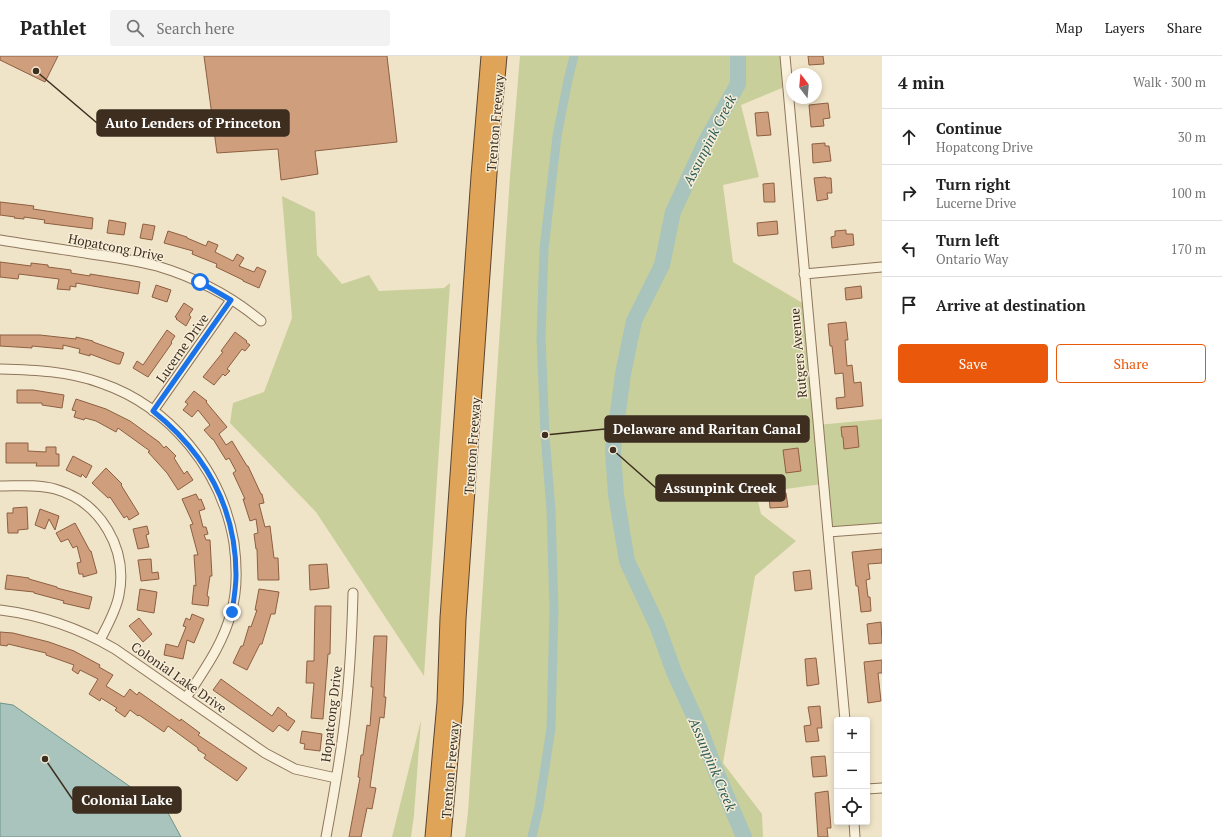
<!DOCTYPE html>
<meta charset="utf-8">
<style>
body{margin:0;font-family:"PT Serif",serif;background:#f2f2f2;color:#222}
.controls{position:absolute;right:12px;bottom:12px;display:grid;overflow:hidden;border-radius:4px;box-shadow:0 2px 6px #0003}
.controls button{width:36px;height:36px;display:grid;place-items:center;padding:0;border:0;border-bottom:1px solid #e0e0e0;background:#fff;color:#222;font:20px sans-serif}
.compass{position:absolute;left:786px;top:12px;width:36px;height:36px;border-radius:50%;background:#fff;box-shadow:0 2px 6px #0003;rotate:344deg}
.stop{position:absolute;width:12px;height:12px;margin:-9px;border:3px solid #1a73e8;border-radius:50%;background:#fff}
.stop.end{background:#1a73e8;border-color:#fff;box-shadow:0 1px 4px #0008}
.list{margin:0;padding:0;list-style:none}
h2{display:flex;justify-content:space-between;align-items:center;height:52px;margin:0;padding:0 16px;font-size:17px}
h2 small{font-size:13px;font-weight:400;color:#767676}
.list li{display:grid;grid-template-columns:26px 1fr auto;gap:12px;align-items:center;box-sizing:border-box;height:56px;padding:0 16px;border-top:1px solid #e0e0e0}
.list b{display:block;font-size:15px;white-space:nowrap}
.list p{margin:0;font-size:13px;white-space:nowrap;color:#767676}
.list em{font-size:13px;font-style:normal;color:#767676}
.actions{display:flex;gap:8px;padding:12px 16px}
.actions a{flex:1;padding:9px 0;border:1px solid #ea580c;border-radius:4px;text-align:center;font-size:14px;color:#ea580c}
.actions .main{background:#ea580c;color:#fff}
.icon{flex:none;width:22px;height:22px;fill:none;stroke:currentColor;stroke-width:2;stroke-linecap:round;stroke-linejoin:round}
.map{position:relative;flex:none;width:882px;height:781px;overflow:hidden}
header{display:flex;align-items:center;gap:24px;box-sizing:border-box;height:56px;padding:0 20px;background:#fff;border-bottom:1px solid #e0e0e0}
header strong{font-size:19px}
nav{display:flex;gap:22px;margin-inline-start:auto;font-size:14px}
.search{width:280px;height:36px;background:#f2f2f2;display:flex;align-items:center;gap:10px;box-sizing:border-box;padding:0 14px;border-radius:4px;color:#767676;font-size:15px}
main{display:flex}
aside{flex:1;background:#fff}
.map>svg:first-child{display:block}
</style>
<header>
<strong>Pathlet</strong>
<div class="search"><svg class="icon" aria-label="search" viewBox="0 0 24 24"><circle cx="10" cy="10" r="6"/><path d="M15 15l6 6"/></svg>Search here</div>
<nav><a>Map</a><a>Layers</a><a>Share</a></nav>
</header>
<main>
<div class="map">
<svg width="882" height="781" viewBox="0 0 882 781">
<rect width="100%" height="100%" fill="#f0e4c8"/>
<path fill="#c9cf9b" d="M520,0H782V32L741,49L759,121L723,129L733,206L806,249L817,369L882,363V476L827,481L822,428L756,437L761,458L796,485L755,520L723,707L762,758L763,781H465L468,756L510,120Z
M282,140L315,156L317,199L342,228L369,219L379,235L444,232L450,227L424,620L316,456L230,367L233,347L264,336L292,262Z
M421,664L414,759L411,781H392Z"/>
<path fill="#a9c4bc" stroke="#6f938a" d="M0,647L13,649L168,757L181,781H0Z"/>
<g fill="none" stroke-linecap="round" stroke-linejoin="round">
<path stroke="#a9c4bc" stroke-width="9" d="M532,781L539,751L551,672L554,554L551,454L545,379L541,281L544,193L557,80L568,24L574,0"/>
<path stroke="#a9c4bc" stroke-width="16" d="M738,0V28L705,87L673,156L662,209L634,265L623,318L613,394L616,439L627,505L657,569L674,616L700,673L715,713L744,781"/>
</g>
<path fill="#cf9f7d" stroke="#8d5f41" d="M0,0H58L45,26L0,4Z
M204,0H387L397,86L315,95L318,118L281,124L278,93L217,97Z
M808,0H823L824,8L809,9Z
M828,47L830,62L823,63L824,70L811,71L809,49Z
M768,56L771,79L757,80L755,57Z
M825,87V90H829L831,105L813,107L812,88Z
M826,121V122H831L832,137H827L828,143L817,145L814,122Z
M774,127L775,146H764L763,128Z
M0,146L34,150L33,153L93,162L92,173L44,167L45,164L24,161V163L14,162L15,161L0,159Z
M109,164L126,167L124,179L107,177Z
M777,165L778,178L758,180L757,167Z
M143,168L155,170L152,184L140,182Z
M846,174V178H853L854,189L832,192L831,181L835,180V175Z
M168,175L187,181V182L206,190L208,185L218,189L215,196L233,205L237,198L244,202L239,210L254,216L257,211L266,215L259,232L243,225V224L216,211L217,208L192,198L193,195L164,187Z
M0,206L31,210V207L48,209V211L71,214V217L90,220V218L140,226L138,238L76,227V231L70,230V234L57,233L59,223L19,218L18,223L0,221Z
M156,229L171,234L167,246L152,241Z
M861,230L862,242L846,244L845,232Z
M184,247L193,253L189,259L191,261L186,270L176,263L177,262L175,261Z
M846,266L848,284H845L847,310L852,309L854,327L861,326L863,350L837,353L836,342L845,341L843,317L835,318L832,290H830L828,268Z
M167,274L175,280L171,286L172,287L148,321L133,312L137,305L143,309Z
M235,276L247,285L246,286L250,289L245,295L242,293L227,313L230,315L225,320L223,318L214,329L203,321L223,296L221,295Z
M0,279H40L76,283V281L93,285V286L124,297L120,308H117L90,298V300L79,297L80,293L63,289V293L32,290V292L0,290Z
M17,334H33L64,339L62,352L42,349V347H17Z
M194,335L207,345L206,346L227,371L219,378L226,389L232,385L247,410H248L261,438H262L264,447L259,448L265,471L270,470L274,502H278L279,524H258L257,493H256L254,478L258,477L256,463L250,465L243,443H245L233,417L236,415L229,402L226,404L213,383H212L204,374L210,369L198,354L192,361L183,354L188,348L185,346Z
M76,343L106,353L130,365L159,386L164,392L166,390L176,400L174,402L184,418L187,415L193,424L178,434L167,417L148,396L150,395L118,372L116,376L96,365L85,362L84,364L74,361L76,355L72,354Z
M857,370L859,391L844,393L843,381H842L841,371Z
M6,387H28V395L46,396V391H56V398H59V410H36L37,407H6Z
M798,392L801,415L786,417L783,394Z
M73,400L92,410L86,422L82,418L81,421L66,414Z
M106,412L122,428L121,429L139,458L129,464L127,460L124,462L110,441L108,442L92,427Z
M786,437L788,451L770,452L769,438Z
M196,438L199,444L201,443L205,453L199,455L203,471H206L208,478L204,479L206,484H210L212,520H210L207,540L209,541L208,550L192,548L194,529L196,530L194,499H198L190,469L193,468L182,443Z
M27,451L28,473L18,474V477H8L7,457H13V452Z
M40,453L59,460L55,474L49,463L45,473L35,469Z
M75,467L90,495H91L97,517L83,521V518H79L77,507L81,506L77,490L73,492L68,483L61,486L56,477Z
M147,470L149,478L146,479L149,491L138,493L133,473Z
M882,493V507L868,508L870,523L866,524L868,541H870L871,555L861,556L858,530H856L852,496Z
M151,503L152,517L158,516L159,523L141,525L138,504Z
M327,508L329,532L310,534L309,509Z
M810,514L812,533L795,535L793,516Z
M7,519L29,522V523L57,531V532L92,541L89,553L63,547L64,545L34,537V536L5,533Z
M140,533L157,536L154,557L137,554Z
M259,533L279,536L275,558H271L262,588H260L247,614L233,607L241,590H243L249,570L251,571L257,554H255Z
M315,550H331L330,598H328L323,663L311,662L314,627H306L307,605H314Z
M192,558L204,563L194,587L187,584L183,603L164,599L166,588L178,591L186,571L183,570L186,562L190,564Z
M139,562L152,578L143,586L129,570Z
M881,566L882,587L869,588L867,568Z
M0,576L13,577L49,586L74,595L100,609L99,611L113,619L106,630L124,641L130,633L137,639L139,636L180,665L181,663L200,677L198,679L247,712L237,725L204,702L206,699L198,694V692L168,670L164,676L139,659L138,660L130,654L125,661L115,654L117,652L101,642L100,645L89,638L98,623L80,614L78,618L72,614L74,609L46,599V597L8,588L7,590L0,589Z
M374,580H387L384,641H386L384,662L380,661L370,731L376,732L372,753L367,752L361,781H349L360,722L358,721L361,699H363L367,669L370,670L373,631H371Z
M816,602L819,628L807,630L805,603Z
M882,604V617H878L881,645L868,647L864,606Z
M221,623L272,660L278,651L287,658L286,659L295,665L288,675L279,669L273,676L213,634Z
M820,650L822,672H817L819,685L806,686L804,670L811,669L808,651Z
M302,675L322,678L320,695L304,693L305,688L300,687Z
M825,700L827,720L813,721L811,701Z
M828,735L831,772H827L828,781H818L815,737Z"/>
<g fill="none" stroke-linecap="round" stroke-linejoin="round">
<defs>
<path id="minor" d="M785,0L845,664
M0,184C30,189 60,193 91,198C113,201 135,204 157,210C194,221 231,240 261,265
M804,218L882,211
M0,313C35,314 68,315 101,327C171,351 222,415 234,487C237,510 238,534 231,557C223,588 204,614 186,642
M153,355L231,244
M0,430C18,430 37,428 55,433C101,446 128,493 119,539C116,555 107,570 100,584
M828,476L882,472
M0,554C41,559 79,572 115,593L265,697L295,713L336,722
M867,733L882,732
M854,766L855,781
M326,781C334,738 342,695 346,652C350,614 352,575 353,537"/>
<path id="highway" d="M432,781L444,646L447,562L478,120L488,0
M444,781L456,647L459,563L492,89L500,0"/>
</defs>
<use href="#minor" stroke="#8d765c" stroke-width="11"/>
<use href="#highway" stroke="#5b4430" stroke-width="15"/>
<use href="#minor" stroke="#faf1dc" stroke-width="9"/>
<use href="#highway" stroke="#e0a458" stroke-width="13"/>
</g>
<g fill="none" stroke-linecap="round" stroke-linejoin="round">
<path stroke="#1a73e8" stroke-width="5" d="M200,226L231,244L153,355C205,397 236,451 236,519C236,531 234,543 232,556"/>
</g>
<g text-anchor="middle" dominant-baseline="central" stroke-width="3" stroke-linejoin="round" paint-order="stroke">
<g font-size="13" fill="#3d2e20" stroke="#f7eed8">
<text transform="translate(495 67) rotate(-85)">Trenton Freeway</text>
<text transform="translate(116 191) rotate(11)">Hopatcong Drive</text>
<text transform="translate(182 292) rotate(-55)">Lucerne Drive</text>
<text transform="translate(798 297) rotate(-95)">Rutgers Avenue</text>
<text transform="translate(472 390) rotate(-86)">Trenton Freeway</text>
<text transform="translate(179 621) rotate(35)">Colonial Lake Drive</text>
<text transform="translate(331 658) rotate(-83)">Hopatcong Drive</text>
<text transform="translate(450 714) rotate(-85)">Trenton Freeway</text>
</g>
<g font-size="14" font-style="italic" fill="#2f5d5a" stroke="#f7eed8">
<text transform="translate(709 84) rotate(-63)">Assunpink Creek</text>
<text transform="translate(713 708) rotate(67)">Assunpink Creek</text>
</g>
</g>
<path fill="none" stroke="#3d2e20" stroke-width="1.5" d="M36 15L97 67M545 379L605 373M613 394L656 432M45 703L73 744"/>
<g fill="#3d2e20" stroke="#f7eed8" stroke-width="1.5">
<circle cx="36" cy="15" r="4"/>
<circle cx="545" cy="379" r="4"/>
<circle cx="613" cy="394" r="4"/>
<circle cx="45" cy="703" r="4"/>
</g>
<g fill="#3d2e20" stroke="#3d2e20" stroke-width="1.5">
<rect x="97" y="54" width="192" height="26" rx="4"/>
<rect x="605" y="360" width="204" height="26" rx="4"/>
<rect x="656" y="419" width="129" height="26" rx="4"/>
<rect x="73" y="731" width="108" height="26" rx="4"/>
</g>
<g font-size="14" text-anchor="middle" font-weight="bold" fill="#fff">
<text x="193" y="72">Auto Lenders of Princeton</text>
<text x="707" y="378">Delaware and Raritan Canal</text>
<text x="720" y="437">Assunpink Creek</text>
<text x="127" y="749">Colonial Lake</text>
</g>
</svg>
<div class="controls">
<button>+</button>
<button>−</button>
<button><svg class="icon" aria-label="locate" viewBox="0 0 24 24"><circle cx="12" cy="12" r="6"/><path d="M12 2v4M12 18v4M2 12h4M18 12h4"/></svg></button>
</div>
<svg class="compass" viewBox="-18 -18 36 36"><path d="M0-13l5 13h-10z" fill="#e53935"/><path d="M0 13l5-13h-10z" fill="#767676"/></svg>
<div class="stop" style="left:200px;top:226px"></div>
<div class="stop end" style="left:232px;top:556px"></div>
</div>
<aside>
<h2>4 min<small>Walk · 300 m</small></h2>
<ul class="list">
<li><svg class="icon" aria-label="ahead" viewBox="0 0 24 24"><path d="M12 20V5M6 11l6-6 6 6"/></svg><div><b>Continue</b><p>Hopatcong Drive</p></div><em>30 m</em></li>
<li><svg class="icon" aria-label="right" viewBox="0 0 24 24"><path d="M7 20v-9h11M14 6l5 5-5 5"/></svg><div><b>Turn right</b><p>Lucerne Drive</p></div><em>100 m</em></li>
<li><svg class="icon" aria-label="left" viewBox="0 0 24 24"><path d="M17 20v-9H6M10 6l-5 5 5 5"/></svg><div><b>Turn left</b><p>Ontario Way</p></div><em>170 m</em></li>
<li><svg class="icon" aria-label="arrive" viewBox="0 0 24 24"><path d="M6 21V4h12l-3 4 3 4H6"/></svg><div><b>Arrive at destination</b></div></li>
</ul>
<div class="actions"><a class="main">Save</a><a>Share</a></div>
</aside>
</main>
